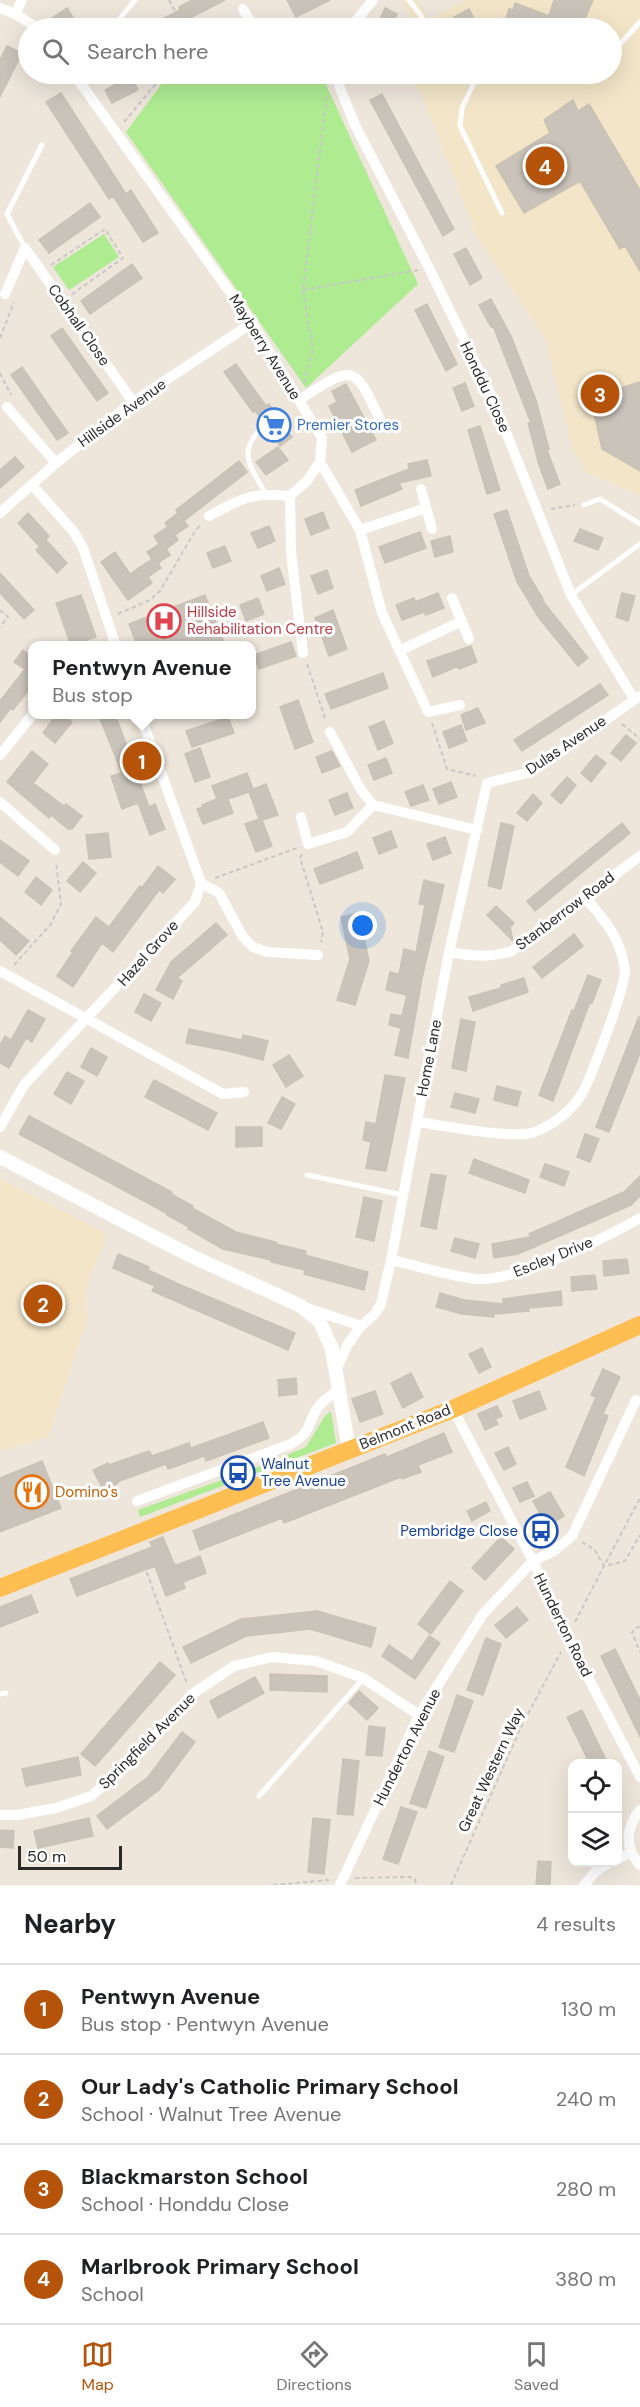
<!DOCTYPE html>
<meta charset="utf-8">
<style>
body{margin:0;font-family:"DM Sans",sans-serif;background:#f6f6f6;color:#202124}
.controls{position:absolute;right:18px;bottom:18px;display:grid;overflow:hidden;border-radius:12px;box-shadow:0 6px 24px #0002}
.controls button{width:54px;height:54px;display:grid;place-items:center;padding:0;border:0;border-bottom:2px solid #e0e0e0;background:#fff;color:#202124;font:30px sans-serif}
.scale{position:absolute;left:18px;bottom:15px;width:104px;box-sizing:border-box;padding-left:6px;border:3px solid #2a2a2a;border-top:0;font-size:16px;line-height:21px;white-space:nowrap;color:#2a2a2a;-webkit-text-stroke:4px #fff;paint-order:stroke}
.you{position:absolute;left:363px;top:926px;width:21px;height:21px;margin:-15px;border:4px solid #fff;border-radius:50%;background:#1a73e8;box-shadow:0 0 0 9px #1a73e833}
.badge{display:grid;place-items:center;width:39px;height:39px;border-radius:50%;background:#b45309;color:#fff;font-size:20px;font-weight:700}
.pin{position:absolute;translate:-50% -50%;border:3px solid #fff;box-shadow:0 2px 6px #0006}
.popup{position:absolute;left:28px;top:641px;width:228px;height:78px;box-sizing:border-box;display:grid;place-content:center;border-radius:12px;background:#fff;filter:drop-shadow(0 2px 4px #0005);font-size:20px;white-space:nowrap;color:#757577}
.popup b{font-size:22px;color:#202124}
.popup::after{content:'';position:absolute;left:50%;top:100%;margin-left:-12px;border:12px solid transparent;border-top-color:#fff}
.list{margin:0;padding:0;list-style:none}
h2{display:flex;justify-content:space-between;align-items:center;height:78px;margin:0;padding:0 24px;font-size:26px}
h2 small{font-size:20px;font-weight:400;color:#757577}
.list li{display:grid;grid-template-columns:39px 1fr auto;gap:18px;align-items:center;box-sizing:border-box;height:90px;padding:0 24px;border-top:2px solid #e0e0e0}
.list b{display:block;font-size:22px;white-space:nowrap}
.list p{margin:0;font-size:20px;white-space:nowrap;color:#757577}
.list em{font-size:20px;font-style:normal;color:#757577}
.icon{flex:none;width:33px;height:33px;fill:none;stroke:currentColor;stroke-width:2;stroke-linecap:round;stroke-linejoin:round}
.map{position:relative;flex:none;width:640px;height:1885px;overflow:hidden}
.search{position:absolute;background:#fff;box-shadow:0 6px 24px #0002;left:18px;right:18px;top:18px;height:66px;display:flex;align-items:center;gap:15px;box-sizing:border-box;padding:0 21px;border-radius:33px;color:#757577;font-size:22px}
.sheet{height:438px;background:#fff}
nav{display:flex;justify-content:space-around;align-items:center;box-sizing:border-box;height:84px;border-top:2px solid #e0e0e0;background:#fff;font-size:16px;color:#757577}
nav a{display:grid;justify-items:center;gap:3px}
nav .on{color:#b45309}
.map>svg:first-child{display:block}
</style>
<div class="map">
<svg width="640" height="1885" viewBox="0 0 640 1885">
<rect width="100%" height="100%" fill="#eee6db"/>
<path fill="#f2e5c8" d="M402,0H417L429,20L465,0H640V495L587,473L573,450L545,338L478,239L421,93L408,74H612V28H416Z
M0,1179L107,1234L85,1290L87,1319L48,1437L0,1451Z"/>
<path fill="#aeeb91" d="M169,74H321L418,284L306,388L126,132Z
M104,234L119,257L69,290L53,267Z
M331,1411L336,1443L140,1517L138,1510L255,1468L306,1447L325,1416Z"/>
<path fill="#c9c3ba" stroke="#cac2b4" stroke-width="1.5" d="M192,0H225L178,24L180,28H145L180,10L179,7Z
M287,0H330L296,17Z
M554,0H593L584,21L577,19L574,28H503L509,9L513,10L515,3L549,16Z
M67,8L80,28H59L52,18Z
M385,8L397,14L390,28H376Z
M469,9L479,28H461L454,17Z
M7,46L22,53L0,97V60Z
M131,76L138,90L112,103L105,90Z
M61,93L126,194L131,190L158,233L143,242L113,196L109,199L46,102Z
M382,94L454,229L443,236L370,100Z
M573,100L578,111L589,104L640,190V271L625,246L620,249L580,181L524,213L496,166L550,133L544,120Z
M90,203L100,217L49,253L39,240Z
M466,248L482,278L470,285L454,254Z
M132,264L142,278L90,314L81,301Z
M491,299L511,336L536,400L549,449L547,450L560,484L548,489L539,465L528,423H531L493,326L491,327L479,305Z
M427,304L457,364L446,371L415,310Z
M62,328L108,393L97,401L51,336Z
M236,364L266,406L269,404L292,437L280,446L266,424L255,411L253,412L224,372Z
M22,367L68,433L57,440L11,375Z
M640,382V471L602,449L595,417L611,391Z
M465,383L474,406L462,411L453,388Z
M346,384L376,440L352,452L329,406L337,402L332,391Z
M480,426L500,490L487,494L468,430Z
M278,447L288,460L266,475L256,462Z
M15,457L24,467L0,488V470Z
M427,460L431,476L399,483L402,489L361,506L355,490L409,469L408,464Z
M239,461L247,472L185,520L179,514L188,526L175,535L178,540L166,549L170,555L158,563L161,568L148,577L152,583L128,600L101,562L115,552L130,574L152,559L147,552L159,544L154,536L168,527L165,523L178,513L176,510Z
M507,510L529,576L543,599L542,600L588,658L578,666L539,618L517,582L494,514Z
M323,512L329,528L311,535L305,519Z
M28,513L49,536L39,546L18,523Z
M269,526L275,541L258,548L251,533Z
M580,529L603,538L598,550L574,541Z
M420,532L426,548L385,563L379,547Z
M450,536L453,552L435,557L431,541Z
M46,540L67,563L57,573L36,550Z
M225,546L231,561L213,568L207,553Z
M279,568L285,584L267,591L261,576Z
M327,570L333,588L318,594L311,576Z
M0,573L34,610L24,619L0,593Z
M438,593L444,608L426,615L424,612L402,620L396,605L414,598L415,602Z
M622,593L635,596L628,621L616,617Z
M81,595L96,637L71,645L56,603Z
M205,595L225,645H137L129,624Z
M258,598L264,614L246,621L240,605Z
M333,610L347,649L329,656L315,618Z
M291,642L296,656L259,669L254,655Z
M471,646L477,662L459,669L458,666L433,677L427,661Z
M23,650L33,657V685L13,710L11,708L0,722V701L25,669L14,662Z
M383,673L388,688L331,709L325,694Z
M600,684L608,695L522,751L514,740Z
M298,700L313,742L295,749L280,707Z
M478,708L485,723L466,730L461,715Z
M57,714H62L72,722L55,743L43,733Z
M98,714H115L149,807L155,804L165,829L150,835L138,803L122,809L111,776L122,773Z
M228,717L234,733L192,747L186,731Z
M384,721L393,743L378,750L369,727Z
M461,725L467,741L449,748L443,732Z
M626,735L636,743L621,761L611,753Z
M200,748L210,777L195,782L185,754Z
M32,751L48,764L33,783L64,806L66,804L82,816L72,829H68L51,815L49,818L7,782Z
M332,751L340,766L322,773L316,757Z
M596,755L606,763L591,782L581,773Z
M386,758L392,773L374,780L368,765Z
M247,773L253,789L266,784L278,815L262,820L272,846L256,852L245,824L259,819L249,792L228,799L233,813L203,824L197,809L203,807L202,805L217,799L212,786Z
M567,777L576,785L561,804L551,795Z
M451,782L457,797L439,804L433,789Z
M423,785L429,800L411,806L405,792Z
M347,793L353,808L335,815L329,800Z
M533,794L542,803L527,821L517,813Z
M501,823L514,826L501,889L488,886Z
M622,823L630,833L535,911L527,901Z
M391,831L397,847L379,854L373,838Z
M108,833L111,857L89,859L86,835Z
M445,837L451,853L433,860L427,844Z
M0,840L29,861L18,876L0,862Z
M357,852L363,868L320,884L314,869Z
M83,862L96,873L80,892L67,881Z
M158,866L175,879L163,893L159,890L113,952L102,943L73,987L57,976L73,952L71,951L96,917L109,927L140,886L142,888Z
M36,877L52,890L41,905L25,892Z
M424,880L444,885L422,978L408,1058L395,1055L401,1028L389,1025L391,1014L402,1016L407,995L386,990L390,972L399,974L404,949L416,952L425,905L419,904Z
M496,906L514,923L510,927L513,941L487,915Z
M359,913L369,961L355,1005L337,1000L350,959L341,917Z
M0,917L29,941L16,955L0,940Z
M216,923L227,935L177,978L182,981L173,999L156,990L171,962Z
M574,934L583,946L542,978L533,967Z
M588,975L601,980L592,1003L590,1002L553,1101L539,1095L572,1010L574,1011Z
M524,978L528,992L473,1011L469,997L501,988V985Z
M144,994L161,1003L151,1021L135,1012Z
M28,1010L45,1019L32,1042L26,1038L9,1068L0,1063V1045L5,1036L11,1040Z
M639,1016L640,1053L609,1132L596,1127Z
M461,1019L475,1022L466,1071L452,1068Z
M189,1029L242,1040L243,1035L268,1041L263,1060L228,1051L186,1043Z
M91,1048L107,1057L97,1076L81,1067Z
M289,1055L303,1076L286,1087L273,1065Z
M67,1072L84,1081L71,1104L54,1094Z
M385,1075L405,1078L386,1171L366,1168L371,1142L363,1140L366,1122L376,1124Z
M154,1080L217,1113L208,1130L145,1097Z
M497,1086L521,1092L517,1106L494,1100Z
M455,1093L479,1099L475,1113L451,1107Z
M282,1097L295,1104L281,1129L268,1123Z
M29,1116L172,1192L171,1194L193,1206L192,1208L236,1232L276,1242V1244L306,1251L305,1255L368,1272L364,1290L304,1274L305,1270L271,1262V1260L223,1249L188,1229L189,1227L167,1215L168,1214L19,1134Z
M236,1127H262V1146L236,1147Z
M585,1134L599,1139L590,1162L577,1157Z
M474,1159L529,1180L525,1193L469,1173Z
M545,1164L569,1172L564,1186L540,1177Z
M431,1174L446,1176L436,1229L421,1226Z
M640,1176V1196L631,1205L518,1254L494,1258L492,1244L530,1237L529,1234L624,1192Z
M364,1197L382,1201L374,1241L356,1237Z
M455,1238L479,1244L475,1258L451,1251Z
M118,1254L149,1267L148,1270L183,1286L295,1333L288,1350L152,1291L155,1286L113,1268Z
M627,1259L629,1273L604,1276L603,1261Z
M595,1275L597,1289L572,1291L571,1277Z
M561,1291L562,1305L528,1308L529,1311L494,1314V1317L462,1314L436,1307L440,1293L464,1300L503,1304V1299Z
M482,1348L491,1367L479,1373L469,1354Z
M603,1369L620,1377L603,1414L608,1416L584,1476L566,1467L596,1397L591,1395Z
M411,1373L423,1397L403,1408L391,1383Z
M296,1378L297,1394L279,1396L278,1380Z
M375,1391L383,1414L360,1422L352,1399Z
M539,1391L546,1409L520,1419L513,1401Z
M497,1406L502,1416L495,1419L498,1424L485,1430L478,1414Z
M263,1422L269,1438L206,1461L204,1456L168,1469L166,1464L117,1482L118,1483L104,1491L93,1470L108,1463L109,1465L149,1451L152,1456L189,1443L191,1448Z
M444,1433L452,1452L418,1465L421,1472L402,1479L401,1477L284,1523L282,1518L200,1550L193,1531L385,1454L387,1457Z
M508,1447L516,1464L504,1470L495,1453Z
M42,1461L61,1508L0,1532V1478Z
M527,1482L534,1496L520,1502L513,1488Z
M550,1492L564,1516L547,1526L533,1501Z
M486,1502L490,1511L472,1521L467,1511Z
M163,1537L174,1564L177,1565L200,1556L206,1573L183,1582L185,1588L166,1596L155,1566L77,1596L70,1579L152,1547L150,1542Z
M501,1537L514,1549L485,1580L472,1568Z
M450,1581L463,1591L431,1634L418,1624Z
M31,1595L38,1612L0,1627V1607Z
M517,1607L528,1620L506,1638L495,1625Z
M317,1611L376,1628L371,1647L310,1629L246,1636L191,1663L183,1647L241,1619Z
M429,1636L440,1643L415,1679L382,1656L389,1645L412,1661Z
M486,1638L501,1644L483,1695L467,1690Z
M615,1649L640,1700V1737L601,1656Z
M160,1662L175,1675L95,1766L81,1754Z
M270,1674L327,1676V1692L270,1690Z
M255,1677L264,1693L218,1718L210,1701Z
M359,1691L378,1708L367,1720L349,1703Z
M457,1695L473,1701L454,1752L439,1747Z
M582,1710L608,1764H590L567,1717Z
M369,1726L385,1728L382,1756L366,1755Z
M182,1732L195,1742L159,1790L107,1829L97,1816L148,1777Z
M429,1751L444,1757L426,1808L410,1803Z
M78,1757L81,1775L26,1786L22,1769Z
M343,1759L359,1761L353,1815L337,1814Z
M401,1807L417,1812L398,1864L383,1859Z
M89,1818L93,1836L38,1848L34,1831Z
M313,1818L330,1820L324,1874L308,1872Z
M0,1830L14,1831L13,1848L0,1847Z
M538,1861L551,1862L550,1885H536Z"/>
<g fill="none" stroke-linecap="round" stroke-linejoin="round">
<path stroke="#c8c8c8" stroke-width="2" stroke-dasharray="4.5 3" stroke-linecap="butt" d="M169,0L185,28
M124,122L164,74
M51,265L105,229L123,258L71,295
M303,290L418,270
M0,338L14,302
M0,373L11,395
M304,383L313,349L303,290L327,93
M551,509L575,505
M0,610L8,617L0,627
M118,614L150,600L160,591L195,531L201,524
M307,664L326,721
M432,723L447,769L476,776
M622,724L640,739
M302,854L300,858L323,932L321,942
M215,878L297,848
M14,965L51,924L61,904L56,862
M582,1542L594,1549L604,1566L640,1498
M139,1551L187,1684
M575,1622L604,1566L625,1561L640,1535
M640,1627L635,1628L632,1633L640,1652
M355,1878L410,1877L415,1879L416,1885
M273,1885L329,1880
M451,1885L522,1725L561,1652"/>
<path stroke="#fff" stroke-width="5" d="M409,0L430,28
M116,28L118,21L135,0
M612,53L640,22
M478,74L462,108L460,126L502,213
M535,74C554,78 572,86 590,74
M25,248L7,214L42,145
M262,427C237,453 250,465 265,493
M584,505L600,499L640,524
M571,595L640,544
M307,1175L403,1195
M0,1694L6,1693
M259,1796L363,1679"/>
<path stroke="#fff" stroke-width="10" d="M0,8L15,14L38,28
M243,9L254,28
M15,14L22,0
M350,28L373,0
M74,74L252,323L322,438L320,462L307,481L290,496L291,552L303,653
M337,74L340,88L355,125L429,268L492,397L571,595L634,699
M25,248L133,402
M5,294L25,248
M299,400C357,362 354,365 383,426
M7,407L56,463
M320,462L360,530L382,613L428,712L460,705
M32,485L74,532L83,548L116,646
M421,489L432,529
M0,513L56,463L133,402L252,323
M209,516C241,498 253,492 290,496
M360,530L426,508
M452,598L469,639
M401,650L462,621
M140,714L201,883
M330,732L361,790L373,805L477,830
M0,755L33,714
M0,802L55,850
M301,817L308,844L347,832L373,805
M201,883L219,893L243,937L253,947L267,952L318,955
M449,952C472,956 490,958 512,951L640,856
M0,971L223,1094L244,1092
M417,1122C443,1125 513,1140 535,1132C552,1125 571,1112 581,1095C590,1081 626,985 625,970C620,936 605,921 584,896
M0,1127L24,1085L195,902L201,883
M391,1260C419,1266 449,1276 477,1279C516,1282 605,1238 640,1218
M307,1308L361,1326
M336,1370L348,1344L361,1326L374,1315L381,1304L391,1260L449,952L487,783L531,772L640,696
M453,1409L533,1561L579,1660L640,1777
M137,1501L291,1444C311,1432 306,1428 316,1410C321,1401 330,1396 338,1391
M640,1810C626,1827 624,1848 640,1865
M0,1815H17L56,1808L91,1796L129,1764L191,1695L234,1666L272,1657L316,1661L363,1678L419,1715
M618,1859L631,1852
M340,1885L419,1715L483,1614L533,1561L554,1551L572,1536L636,1400
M584,1885L595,1872L610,1862"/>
<path stroke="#fff" stroke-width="14" d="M0,1157L189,1255L301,1306L320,1322L332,1349L349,1450"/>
<path stroke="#ffbe52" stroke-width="18" d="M0,1588L453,1409L640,1325"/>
</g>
<defs>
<symbol id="supermarket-ring" viewBox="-11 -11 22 22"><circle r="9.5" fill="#fff" stroke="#3f7fe0" stroke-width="1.5"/><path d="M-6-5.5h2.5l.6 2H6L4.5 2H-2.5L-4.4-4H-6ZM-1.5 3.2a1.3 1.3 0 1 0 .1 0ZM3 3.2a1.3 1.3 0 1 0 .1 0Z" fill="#3f7fe0"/></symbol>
<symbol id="hospital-ring" viewBox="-11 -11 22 22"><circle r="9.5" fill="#fff" stroke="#e0444e" stroke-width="1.5"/><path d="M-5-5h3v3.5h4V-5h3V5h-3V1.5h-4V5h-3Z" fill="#e0444e"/></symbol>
<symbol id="bus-ring" viewBox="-11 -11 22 22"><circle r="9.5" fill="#fff" stroke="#1a4fb4" stroke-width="1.5"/><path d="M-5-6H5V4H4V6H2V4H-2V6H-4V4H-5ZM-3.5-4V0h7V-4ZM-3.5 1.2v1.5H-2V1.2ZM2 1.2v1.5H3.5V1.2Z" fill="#1a4fb4"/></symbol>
<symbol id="restaurant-ring" viewBox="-11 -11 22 22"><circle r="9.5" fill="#fff" stroke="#e8710a" stroke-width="1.5"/><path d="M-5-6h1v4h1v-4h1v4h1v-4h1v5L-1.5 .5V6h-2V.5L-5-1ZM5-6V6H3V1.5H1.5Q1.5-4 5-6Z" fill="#e8710a"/></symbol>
</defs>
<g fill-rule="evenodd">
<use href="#supermarket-ring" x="255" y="406" width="38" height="38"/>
<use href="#hospital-ring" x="145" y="602" width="38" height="38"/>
<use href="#bus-ring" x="219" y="1454" width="38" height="38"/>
<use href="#restaurant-ring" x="13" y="1473" width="38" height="38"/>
<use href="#bus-ring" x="522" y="1512" width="38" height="38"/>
</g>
<g text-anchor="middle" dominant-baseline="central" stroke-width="6" stroke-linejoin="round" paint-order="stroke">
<g font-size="15" fill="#2a2a2a" stroke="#fff">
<text transform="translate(79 325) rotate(55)">Cobhall Close</text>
<text transform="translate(265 347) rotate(58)">Mayberry Avenue</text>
<text transform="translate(485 387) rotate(65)">Honddu Close</text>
<text transform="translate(122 413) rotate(-36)">Hillside Avenue</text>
<text transform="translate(566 745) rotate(-34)">Dulas Avenue</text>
<text transform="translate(565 911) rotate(-37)">Stanberrow Road</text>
<text transform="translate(148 953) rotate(-48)">Hazel Grove</text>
<text transform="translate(429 1058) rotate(-79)">Home Lane</text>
<text transform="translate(553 1257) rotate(-22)">Escley Drive</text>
<text transform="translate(405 1427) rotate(-22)">Belmont Road</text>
<text transform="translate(563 1625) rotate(64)">Hunderton Road</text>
<text transform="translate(147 1741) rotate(-45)">Springfield Avenue</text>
<text transform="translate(407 1747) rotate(-63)">Hunderton Avenue</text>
<text transform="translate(491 1770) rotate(-65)">Great Western Way</text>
</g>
<g font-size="15" fill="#366cbe" stroke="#fff" text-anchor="start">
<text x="297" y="425">Premier Stores</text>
</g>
<g font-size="15" fill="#be3a42" stroke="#fff" text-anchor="start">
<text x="187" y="612">Hillside<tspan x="187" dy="17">Rehabilitation Centre</tspan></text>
</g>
<g font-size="15" fill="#164399" stroke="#fff" text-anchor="start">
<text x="261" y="1464">Walnut<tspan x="261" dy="17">Tree Avenue</tspan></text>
<text x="518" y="1531" text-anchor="end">Pembridge Close</text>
</g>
<g font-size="15" fill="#c56008" stroke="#fff" text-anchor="start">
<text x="55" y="1492">Domino's</text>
</g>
</g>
</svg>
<div class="controls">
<button><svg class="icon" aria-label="locate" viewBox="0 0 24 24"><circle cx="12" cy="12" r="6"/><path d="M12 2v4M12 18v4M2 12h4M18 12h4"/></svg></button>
<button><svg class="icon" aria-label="layers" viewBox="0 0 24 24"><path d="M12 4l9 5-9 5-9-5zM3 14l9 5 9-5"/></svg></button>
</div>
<div class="scale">50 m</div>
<div class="you"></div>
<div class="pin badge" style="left:142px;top:761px">1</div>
<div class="popup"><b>Pentwyn Avenue</b>Bus stop</div>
<div class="pin badge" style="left:43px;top:1304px">2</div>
<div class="pin badge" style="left:600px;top:394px">3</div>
<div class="pin badge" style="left:545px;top:166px">4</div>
<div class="search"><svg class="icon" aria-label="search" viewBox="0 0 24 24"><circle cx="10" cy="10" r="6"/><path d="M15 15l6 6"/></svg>Search here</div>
</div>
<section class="sheet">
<h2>Nearby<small>4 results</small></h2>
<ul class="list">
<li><span class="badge">1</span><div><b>Pentwyn Avenue</b><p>Bus stop · Pentwyn Avenue</p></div><em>130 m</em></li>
<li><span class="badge">2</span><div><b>Our Lady's Catholic Primary School</b><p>School · Walnut Tree Avenue</p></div><em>240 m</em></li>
<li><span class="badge">3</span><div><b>Blackmarston School</b><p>School · Honddu Close</p></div><em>280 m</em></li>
<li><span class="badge">4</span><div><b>Marlbrook Primary School</b><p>School</p></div><em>380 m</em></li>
</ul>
</section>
<nav>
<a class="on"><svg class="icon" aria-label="map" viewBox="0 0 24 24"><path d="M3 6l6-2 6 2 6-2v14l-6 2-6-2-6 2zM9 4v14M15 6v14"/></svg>Map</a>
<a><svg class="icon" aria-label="directions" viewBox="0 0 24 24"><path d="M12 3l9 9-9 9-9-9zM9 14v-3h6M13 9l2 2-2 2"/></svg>Directions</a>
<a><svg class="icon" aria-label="saved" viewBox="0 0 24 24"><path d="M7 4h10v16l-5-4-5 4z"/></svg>Saved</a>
</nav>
